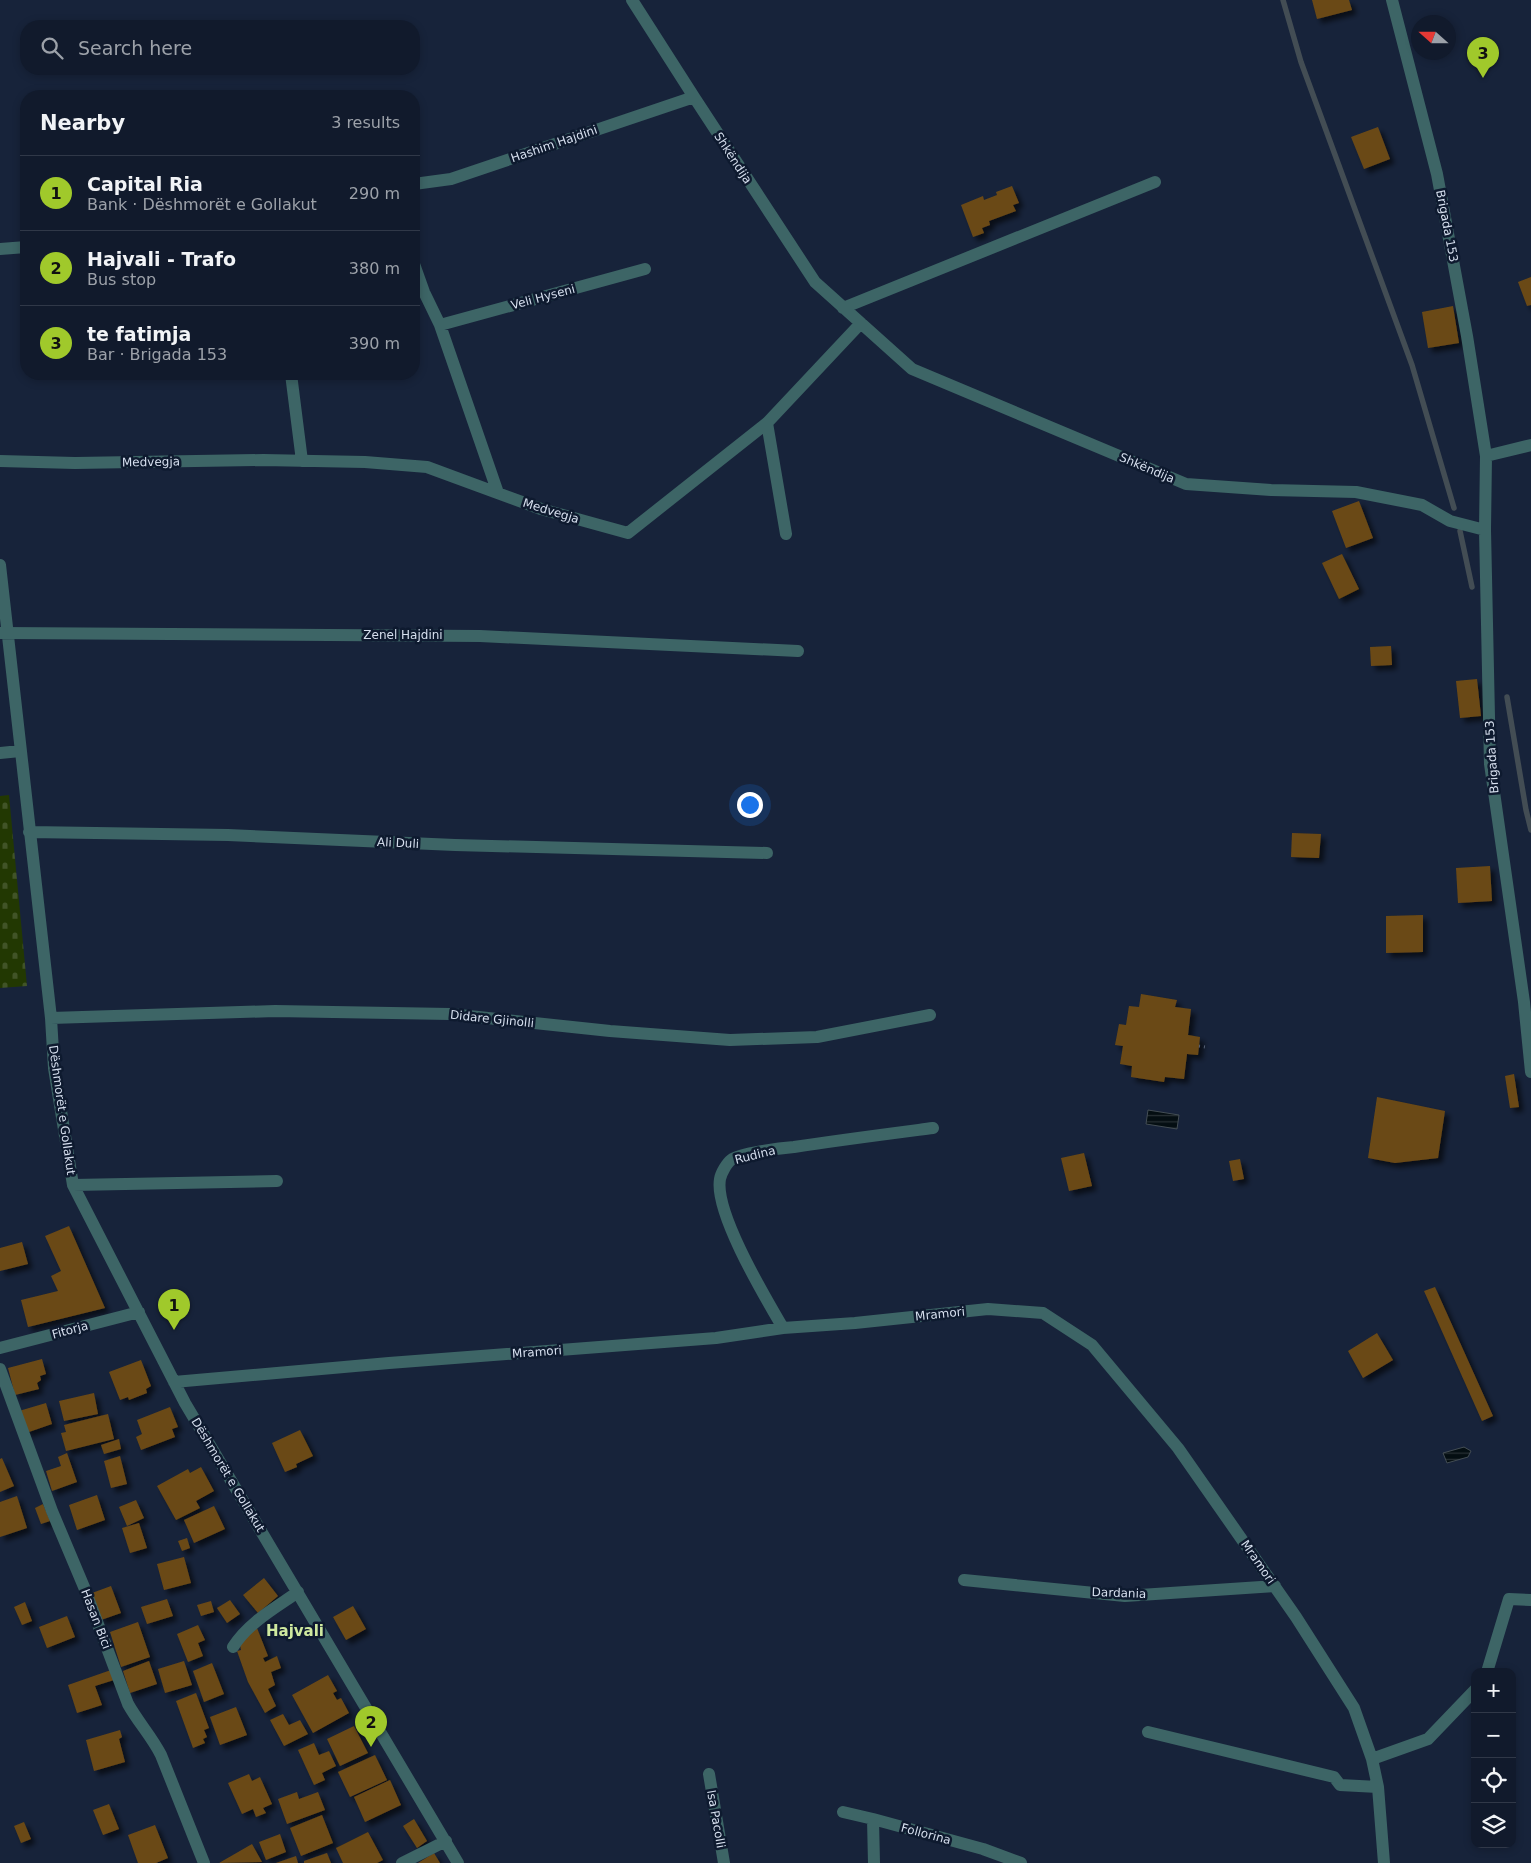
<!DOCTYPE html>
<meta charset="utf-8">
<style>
body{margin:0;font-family:"DejaVu Sans",sans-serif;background:#1a2334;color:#f1f3f6}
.controls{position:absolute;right:15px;bottom:15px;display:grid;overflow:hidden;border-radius:10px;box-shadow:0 2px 8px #0003}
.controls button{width:45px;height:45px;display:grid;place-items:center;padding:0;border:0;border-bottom:1px solid #303848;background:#111a2c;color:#f1f3f6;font:25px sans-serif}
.compass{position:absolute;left:1411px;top:15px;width:45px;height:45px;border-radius:50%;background:#111a2c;box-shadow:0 2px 8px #0003;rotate:291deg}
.you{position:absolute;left:749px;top:804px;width:18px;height:18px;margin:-12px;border:4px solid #fff;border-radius:50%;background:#1a73e8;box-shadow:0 0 0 8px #1a73e833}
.badge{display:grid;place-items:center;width:32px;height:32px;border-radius:50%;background:#a0c92b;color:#111;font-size:16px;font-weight:700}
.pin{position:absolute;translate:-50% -41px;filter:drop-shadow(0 1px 2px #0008)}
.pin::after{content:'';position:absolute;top:26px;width:18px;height:15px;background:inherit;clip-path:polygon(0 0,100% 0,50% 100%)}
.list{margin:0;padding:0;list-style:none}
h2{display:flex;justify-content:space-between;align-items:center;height:65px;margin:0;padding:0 20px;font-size:21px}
h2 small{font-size:16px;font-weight:400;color:#9ca1a9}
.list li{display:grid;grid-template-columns:32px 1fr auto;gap:15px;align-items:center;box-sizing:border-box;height:75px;padding:0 20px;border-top:1px solid #303848}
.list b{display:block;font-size:19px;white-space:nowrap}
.list p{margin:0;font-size:16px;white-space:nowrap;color:#9ca1a9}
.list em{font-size:16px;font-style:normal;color:#9ca1a9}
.icon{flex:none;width:28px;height:28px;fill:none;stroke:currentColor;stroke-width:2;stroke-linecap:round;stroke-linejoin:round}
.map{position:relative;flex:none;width:1531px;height:1863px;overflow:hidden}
.search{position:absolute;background:#111a2c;box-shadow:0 2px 8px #0003;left:20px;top:20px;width:400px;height:55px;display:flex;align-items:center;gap:12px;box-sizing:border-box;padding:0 18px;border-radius:20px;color:#9ca1a9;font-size:19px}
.panel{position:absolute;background:#111a2c;box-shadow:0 2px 8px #0003;left:20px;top:90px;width:400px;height:290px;border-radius:20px}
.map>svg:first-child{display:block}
</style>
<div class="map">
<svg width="1531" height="1863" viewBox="0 0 1531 1863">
<defs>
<pattern id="cemetery-stones" width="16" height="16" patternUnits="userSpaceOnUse" patternTransform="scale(1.25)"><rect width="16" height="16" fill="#223802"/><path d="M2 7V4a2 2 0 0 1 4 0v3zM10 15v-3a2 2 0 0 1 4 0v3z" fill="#415427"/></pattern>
<pattern id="water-rules" width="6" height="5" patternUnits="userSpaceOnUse" patternTransform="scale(1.25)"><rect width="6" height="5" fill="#040e12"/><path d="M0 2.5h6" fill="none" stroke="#283135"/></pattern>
<filter id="shadow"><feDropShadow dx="4.5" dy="4.5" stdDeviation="2.5" flood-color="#0009"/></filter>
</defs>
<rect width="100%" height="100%" fill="#17233a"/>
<path fill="url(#cemetery-stones)" d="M9,795L27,986L0,988V796Z"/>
<path fill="url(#water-rules)" stroke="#434d54" d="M1148,1110L1179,1115L1177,1129L1146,1124Z
M1464,1447L1471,1451L1468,1457L1447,1463L1443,1453Z"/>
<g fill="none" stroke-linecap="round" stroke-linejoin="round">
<path stroke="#434d54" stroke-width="5.5" d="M1283,0L1301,62L1412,365L1454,508
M1460,531L1472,587
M1507,697L1526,810L1531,830"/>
</g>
<path fill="#6b4915" filter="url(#shadow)" d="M1312,0H1349L1352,10L1317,19Z
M1378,127L1390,159L1364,169L1351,137Z
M1012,186L1019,203L1013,205L1016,211L989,221L990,225L982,228L984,233L973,237L961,205L983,196L984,200L997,195L996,192Z
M1531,277V305L1527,306L1518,282Z
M1453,306L1459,343L1428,348L1422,312Z
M1359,501L1373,538L1346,548L1332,511Z
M1342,554L1359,589L1339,599L1322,563Z
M1391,646L1392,665L1371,666L1370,647Z
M1477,679L1481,716L1460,718L1456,681Z
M1292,833L1321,834L1319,858L1291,857Z
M1490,866L1492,901L1458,903L1456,868Z
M1423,915V952L1386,953V916Z
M1141,994L1177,1000L1175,1007L1191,1009L1188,1035L1200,1037L1198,1055L1187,1054L1184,1079L1165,1077L1164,1082L1131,1077L1132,1066L1120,1064L1123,1046L1115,1045L1119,1024L1126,1025L1129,1006L1139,1007Z
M1514,1074L1519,1107L1510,1108L1505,1076Z
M1377,1097L1445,1111L1438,1158L1395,1163L1368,1158Z
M1084,1153L1092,1186L1069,1191L1061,1158Z
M1240,1159L1244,1179L1233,1181L1229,1161Z
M69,1226L105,1308L28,1327L21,1300L58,1291L51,1276L61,1271L45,1236Z
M22,1242L28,1264L0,1271V1248Z
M1435,1287L1493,1416L1482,1421L1424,1291Z
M1377,1333L1393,1360L1363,1378L1348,1351Z
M42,1359L46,1374L40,1376L41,1380L37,1383L39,1389L15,1395L8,1368Z
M141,1360L151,1386L146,1389L147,1393L129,1400L128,1397L120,1400L109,1372Z
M94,1393L98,1414L64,1421L59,1401Z
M46,1403L52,1424L26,1433L19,1411Z
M170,1407L178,1427L172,1429L175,1437L141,1450L136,1437L142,1434L137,1420Z
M108,1414L114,1439L66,1451L61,1433L66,1432L64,1425Z
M300,1430L313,1456L296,1464L297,1467L285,1472L272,1443Z
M119,1439L121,1449L104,1454L101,1445Z
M67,1453L77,1482L52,1491L46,1471L61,1466L58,1457Z
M120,1456L127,1484L111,1488L104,1461Z
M2,1458L14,1486L0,1492V1459Z
M201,1467L214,1491L196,1501L200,1508L176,1520L157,1486L188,1469L190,1473Z
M97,1495L105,1520L77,1530L69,1505Z
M17,1496L27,1528L0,1537V1502Z
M136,1500L144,1518L127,1526L119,1507Z
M43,1504L50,1521L41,1524L35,1508Z
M214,1506L225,1529L194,1543L184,1520Z
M139,1523L147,1548L130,1553L122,1528Z
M187,1538L190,1548L182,1551L178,1541Z
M184,1557L191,1583L164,1590L157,1564Z
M264,1578L278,1596L258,1613L243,1595Z
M111,1586L121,1613L101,1620L92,1593Z
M167,1599L173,1616L147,1624L141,1607Z
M230,1600L240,1614L227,1623L217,1608Z
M211,1601L214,1612L201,1616L197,1605Z
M25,1602L32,1621L22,1625L14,1607Z
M353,1606L366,1629L346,1640L333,1617Z
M67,1616L75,1637L47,1648L39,1627Z
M138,1622L150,1657L121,1667L110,1632Z
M198,1625L205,1640L198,1643L203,1656L188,1662L177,1634Z
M257,1628L268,1656L263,1658L265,1662L277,1656L281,1668L271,1672L275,1685L268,1689L276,1706L265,1713L248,1682L237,1651L241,1650L239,1640Z
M149,1661L157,1684L130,1693L123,1671Z
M184,1661L192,1685L165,1693L158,1669Z
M212,1663L224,1694L204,1702L193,1671Z
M111,1670L114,1680L95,1686L102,1705L77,1713L68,1685Z
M328,1675L337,1691L333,1693L337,1700L341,1698L349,1713L313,1733L292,1695Z
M196,1693L209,1728L204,1730L207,1737L203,1739L205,1743L193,1748L176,1701Z
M236,1707L247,1735L220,1745L210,1717Z
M283,1714L289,1725L300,1720L308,1734L284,1746L270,1720Z
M354,1726L368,1753L340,1766L327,1739Z
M120,1730L122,1737L119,1739L125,1762L94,1771L86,1740Z
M314,1743L319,1755L329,1751L336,1766L322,1773L325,1780L314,1785L298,1750Z
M375,1755L387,1780L350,1797L338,1772Z
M249,1774L252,1781L260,1777L272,1804L263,1808L266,1813L256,1817L253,1809L242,1814L228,1783Z
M390,1780L401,1805L365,1822L354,1797Z
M297,1792L299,1799L318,1792L325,1810L287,1824L278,1799Z
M109,1804L119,1829L103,1835L93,1810Z
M322,1815L333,1843L301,1856L290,1828Z
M414,1819L427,1841L417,1848L403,1826Z
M24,1822L31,1839L21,1843L14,1826Z
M155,1825L168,1858L156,1863H138L128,1835Z
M368,1832L383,1860L377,1863H343L336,1848Z
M280,1834L286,1852L266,1860L259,1842Z
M252,1844L262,1862L219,1863Z
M327,1853L331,1863H304V1861Z
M434,1853L440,1863H418Z
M296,1856L298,1863H276Z"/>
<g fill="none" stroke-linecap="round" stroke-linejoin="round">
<path stroke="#556074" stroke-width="3" stroke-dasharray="1 4" stroke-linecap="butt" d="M1199,1046L1205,1047"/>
<path stroke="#3d6566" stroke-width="12" d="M632,0L694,97L815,282L912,369L1186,484L1271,490L1356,492L1422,505L1450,521L1485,530
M1392,0L1437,174L1467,336L1486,456L1485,530L1490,764L1524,1002L1531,1072
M414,184L451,179L694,97
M0,249L26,247
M414,264L424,292L440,325L645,269
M843,308L1155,182
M440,325L498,493
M291,374L302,461
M767,423L786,534
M1486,456L1531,445
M0,461L75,463L263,460L365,462L427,467L541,509L628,533L767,423L861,323
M0,565L51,1018L54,1068L73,1185L185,1403L458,1863
M0,633L480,636L798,651
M0,753L20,751
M29,832L228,835L455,845L767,853
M51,1018L275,1011L450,1014L610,1031L730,1040L817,1037L930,1015
M73,1185L277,1181
M783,1328C765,1297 714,1212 720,1179C721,1173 727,1163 731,1160C740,1153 782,1148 794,1147C840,1140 887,1134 933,1128
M0,1348L139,1312
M0,1369L52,1511L84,1587L128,1704C138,1722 152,1737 161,1755L204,1863
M174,1382L389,1363L716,1338L783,1328L855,1323L988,1309L1043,1313L1092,1345L1178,1448L1296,1617L1354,1708L1372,1759L1378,1787L1384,1863
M964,1580L1125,1596L1275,1586
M233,1647C248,1623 275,1608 298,1592
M1487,1672L1509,1599L1531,1600
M1148,1732L1334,1777L1340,1785L1378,1787
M1372,1759L1428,1739L1475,1690
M709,1774L724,1863
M843,1812L873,1819
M402,1863L446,1841
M874,1863L873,1819L983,1849L1021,1863"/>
</g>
<g text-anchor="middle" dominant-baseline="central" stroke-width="5" stroke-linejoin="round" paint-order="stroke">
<g font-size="12" fill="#d6dfee" stroke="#0e1a2f">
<text transform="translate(554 144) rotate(-19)">Hashim Hajdini</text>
<text transform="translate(733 158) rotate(57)">Shkëndija</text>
<text transform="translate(1447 226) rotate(79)">Brigada 153</text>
<text transform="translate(543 297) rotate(-15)">Veli Hyseni</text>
<text transform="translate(151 462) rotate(-1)">Medvegja</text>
<text transform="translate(1147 468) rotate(23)">Shkëndija</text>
<text transform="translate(551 511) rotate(17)">Medvegja</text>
<text x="403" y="635">Zenel Hajdini</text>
<text transform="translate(1492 757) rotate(-94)">Brigada 153</text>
<text transform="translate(398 843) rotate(3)">Ali Duli</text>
<text transform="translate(492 1019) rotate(6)">Didare Gjinolli</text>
<text transform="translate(62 1110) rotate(82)">Dëshmorët e Gollakut</text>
<text transform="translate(755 1155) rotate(-14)">Rudina</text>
<text transform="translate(940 1314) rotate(-6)">Mramori</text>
<text transform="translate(70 1330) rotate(-15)">Fitorja</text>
<text transform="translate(537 1352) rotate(-4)">Mramori</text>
<text transform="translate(228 1475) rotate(59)">Dëshmorët e Gollakut</text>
<text transform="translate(1258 1562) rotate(55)">Mramori</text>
<text transform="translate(1119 1593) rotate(2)">Dardania</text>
<text transform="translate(96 1619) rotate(69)">Hasan Bici</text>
<text transform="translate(716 1819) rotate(80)">Isa Pacolli</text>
<text transform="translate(926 1834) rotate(15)">Follorina</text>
</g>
<g font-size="15" font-weight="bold" fill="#cfe99f" stroke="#0e1a2f">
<text x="295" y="1631">Hajvali</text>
</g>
</g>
</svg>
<div class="controls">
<button>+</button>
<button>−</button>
<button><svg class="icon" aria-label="locate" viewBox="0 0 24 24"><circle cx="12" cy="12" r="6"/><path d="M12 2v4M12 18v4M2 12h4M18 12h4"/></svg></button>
<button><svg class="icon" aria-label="layers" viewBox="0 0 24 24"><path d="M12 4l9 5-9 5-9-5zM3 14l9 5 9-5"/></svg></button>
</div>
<svg class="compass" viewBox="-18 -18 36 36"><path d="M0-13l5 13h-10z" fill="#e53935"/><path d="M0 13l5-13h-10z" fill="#9ca1a9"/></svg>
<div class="you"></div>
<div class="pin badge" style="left:174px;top:1330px">1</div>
<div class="pin badge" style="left:371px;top:1747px">2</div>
<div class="pin badge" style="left:1483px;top:78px">3</div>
<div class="search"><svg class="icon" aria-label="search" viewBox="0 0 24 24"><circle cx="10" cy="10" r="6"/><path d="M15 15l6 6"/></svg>Search here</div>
<section class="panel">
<h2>Nearby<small>3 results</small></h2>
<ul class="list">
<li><span class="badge">1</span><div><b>Capital Ria</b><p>Bank · Dëshmorët e Gollakut</p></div><em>290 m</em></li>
<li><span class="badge">2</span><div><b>Hajvali - Trafo</b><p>Bus stop</p></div><em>380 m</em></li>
<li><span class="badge">3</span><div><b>te fatimja</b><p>Bar · Brigada 153</p></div><em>390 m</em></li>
</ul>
</section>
</div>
